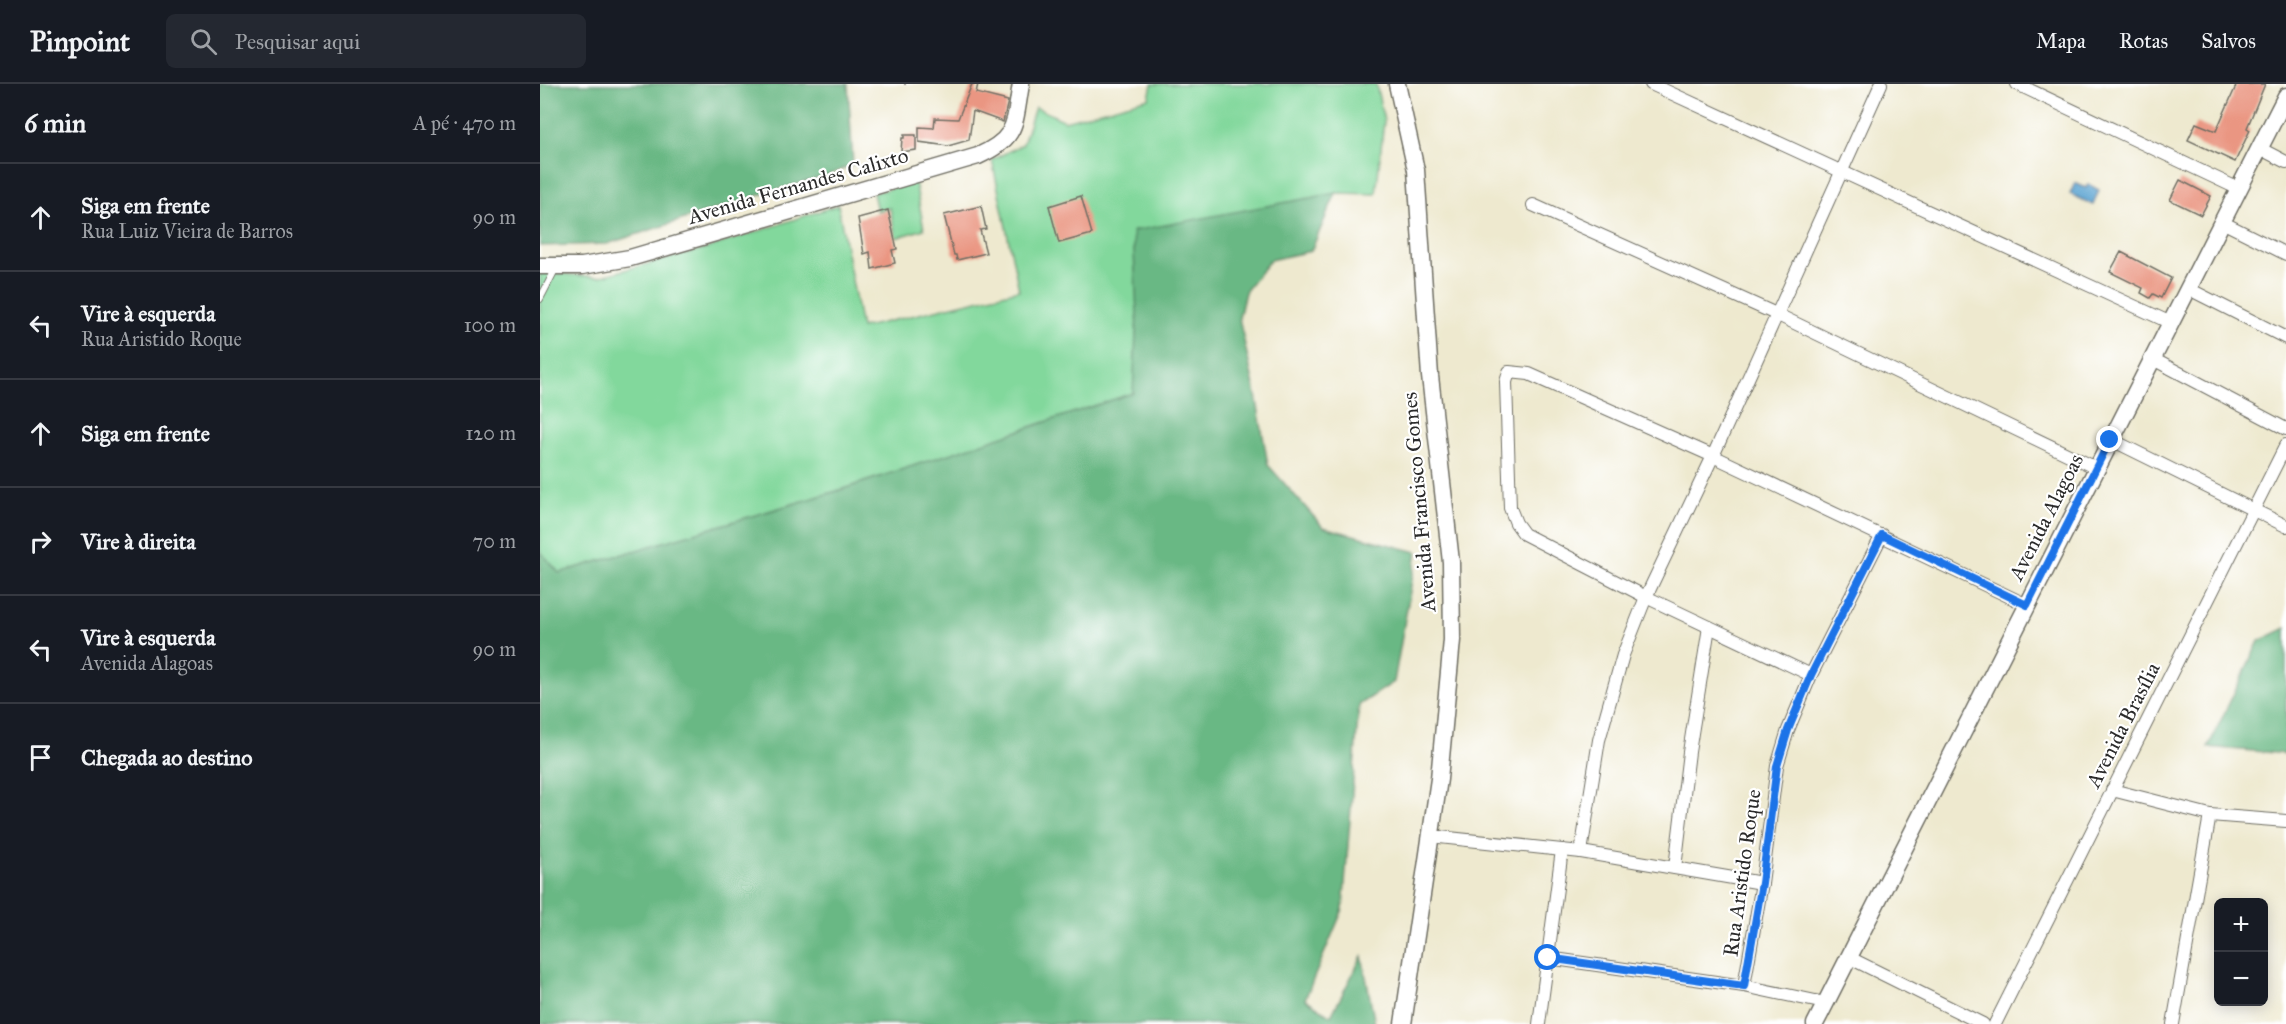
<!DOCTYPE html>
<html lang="pt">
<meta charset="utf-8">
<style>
body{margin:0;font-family:"IM FELL Great Primer",serif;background:#242831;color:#f1f3f6}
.controls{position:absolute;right:18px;bottom:18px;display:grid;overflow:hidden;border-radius:9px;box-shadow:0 3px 15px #0003}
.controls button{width:54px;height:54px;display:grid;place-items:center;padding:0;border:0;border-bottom:2px solid #363941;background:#171b24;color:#f1f3f6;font:30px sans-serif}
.stop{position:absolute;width:18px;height:18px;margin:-14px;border:4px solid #1a73e8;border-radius:50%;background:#fff}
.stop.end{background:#1a73e8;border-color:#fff;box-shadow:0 2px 6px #0008}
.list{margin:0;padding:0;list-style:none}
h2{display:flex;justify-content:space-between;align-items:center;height:78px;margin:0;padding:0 24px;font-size:26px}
h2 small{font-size:20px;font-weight:400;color:#9ea1a6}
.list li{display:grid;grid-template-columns:39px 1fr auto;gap:18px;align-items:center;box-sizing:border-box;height:108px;padding:0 24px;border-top:2px solid #363941}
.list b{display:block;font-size:22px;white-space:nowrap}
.list p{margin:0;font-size:20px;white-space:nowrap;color:#9ea1a6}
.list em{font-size:20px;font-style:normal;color:#9ea1a6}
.icon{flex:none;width:33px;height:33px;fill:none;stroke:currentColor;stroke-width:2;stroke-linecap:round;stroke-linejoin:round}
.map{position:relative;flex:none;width:1746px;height:940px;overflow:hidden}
header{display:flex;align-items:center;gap:36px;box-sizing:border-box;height:84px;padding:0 30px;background:#171b24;border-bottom:2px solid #363941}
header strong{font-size:28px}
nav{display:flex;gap:33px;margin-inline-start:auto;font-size:21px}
.search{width:420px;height:54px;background:#242831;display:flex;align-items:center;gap:15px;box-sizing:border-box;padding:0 21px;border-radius:9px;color:#9ea1a6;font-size:22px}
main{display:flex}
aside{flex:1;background:#171b24}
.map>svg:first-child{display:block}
.green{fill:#82d89c;stroke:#568264;stroke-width:1.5}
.forest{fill:#69b884;stroke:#4a7258;stroke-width:1.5}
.water{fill:#58a2d0;stroke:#42667e;stroke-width:1.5}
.building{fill:#ea9682}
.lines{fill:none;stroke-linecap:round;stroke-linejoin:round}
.lane-casing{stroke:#6f6e64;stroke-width:8}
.street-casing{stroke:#6f6e64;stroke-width:14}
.secondary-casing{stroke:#6f6e64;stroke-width:19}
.path{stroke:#6f6e64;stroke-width:2;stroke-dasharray:1.5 4.5;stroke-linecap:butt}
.lane{stroke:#fff;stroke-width:6}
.street{stroke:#fff;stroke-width:12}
.secondary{stroke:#fff;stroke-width:16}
.route{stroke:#1a73e8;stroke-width:8}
.labels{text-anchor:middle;stroke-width:4.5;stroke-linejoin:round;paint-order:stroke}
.street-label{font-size:21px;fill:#2b2b2b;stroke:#fff}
</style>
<header>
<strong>Pinpoint</strong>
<div class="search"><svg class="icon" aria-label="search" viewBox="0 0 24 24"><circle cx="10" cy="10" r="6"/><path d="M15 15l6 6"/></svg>Pesquisar aqui</div>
<nav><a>Mapa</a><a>Rotas</a><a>Salvos</a></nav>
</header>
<main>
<aside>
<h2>6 min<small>A pé · 470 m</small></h2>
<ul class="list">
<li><svg class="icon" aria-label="ahead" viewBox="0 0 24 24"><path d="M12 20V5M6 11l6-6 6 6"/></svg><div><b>Siga em frente</b><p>Rua Luiz Vieira de Barros</p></div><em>90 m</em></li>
<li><svg class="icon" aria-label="left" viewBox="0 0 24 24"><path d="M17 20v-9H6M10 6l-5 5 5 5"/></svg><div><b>Vire à esquerda</b><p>Rua Aristido Roque</p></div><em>100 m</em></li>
<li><svg class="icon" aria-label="ahead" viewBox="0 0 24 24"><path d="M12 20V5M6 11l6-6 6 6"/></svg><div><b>Siga em frente</b></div><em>120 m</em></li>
<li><svg class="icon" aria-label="right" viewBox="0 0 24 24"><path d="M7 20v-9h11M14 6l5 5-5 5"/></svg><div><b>Vire à direita</b></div><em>70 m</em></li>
<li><svg class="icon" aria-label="left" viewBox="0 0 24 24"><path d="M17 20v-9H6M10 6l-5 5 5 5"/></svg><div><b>Vire à esquerda</b><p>Avenida Alagoas</p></div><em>90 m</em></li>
<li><svg class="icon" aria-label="arrive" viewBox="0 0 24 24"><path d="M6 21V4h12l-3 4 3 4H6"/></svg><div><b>Chegada ao destino</b></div></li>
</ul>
</aside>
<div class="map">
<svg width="1746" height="940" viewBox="0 0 1746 940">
<rect width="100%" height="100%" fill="#fff"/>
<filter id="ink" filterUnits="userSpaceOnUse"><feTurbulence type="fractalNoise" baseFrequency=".0167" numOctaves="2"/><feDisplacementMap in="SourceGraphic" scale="12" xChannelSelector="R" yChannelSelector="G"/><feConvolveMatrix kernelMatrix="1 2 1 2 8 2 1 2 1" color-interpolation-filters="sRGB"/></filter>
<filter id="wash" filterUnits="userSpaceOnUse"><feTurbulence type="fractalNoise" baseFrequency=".008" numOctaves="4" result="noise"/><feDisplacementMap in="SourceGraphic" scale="24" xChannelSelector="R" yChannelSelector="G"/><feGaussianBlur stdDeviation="1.35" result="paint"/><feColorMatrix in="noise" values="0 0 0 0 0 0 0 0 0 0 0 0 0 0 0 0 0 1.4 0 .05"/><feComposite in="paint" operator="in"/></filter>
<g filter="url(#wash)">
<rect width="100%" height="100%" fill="#eee9cf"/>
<!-- green -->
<g class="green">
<path d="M612 0H836L844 37 836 110 796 109 597 230 594 309 297 407 19 489 0 467V188L58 193 164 165 298 121 321 244 479 206 452 76 483 60 495 23 525 37 609 14Z"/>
<path d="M375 98 384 145 356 154 350 124 337 127 333 109Z"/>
</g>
<!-- forest -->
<g class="forest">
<path d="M0 0H308L313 81 286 92 235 106 67 160 0 162Z"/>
<path d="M796 109 771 167 730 176 705 208 699 234 716 311 728 381 783 443 877 468 854 598 819 621 803 825 765 915 791 932 822 872 835 940H0V467L19 489 297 407 593 309 597 230 593 147Z"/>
<path d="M1746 544V670L1668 663 1719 557Z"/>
</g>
<!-- water -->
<path class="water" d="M1535 99 1546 104 1548 100 1559 106 1553 121 1530 110Z"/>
<g id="blocks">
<!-- building -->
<g class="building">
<path d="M432 0H438L436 9 468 17 463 38 433 27 429 56 408 62 379 58V43L394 44 395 34 418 35Z"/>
<path d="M1697 0H1725L1707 44 1710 46 1695 78 1648 56 1656 39 1676 47Z"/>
<path d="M364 51H376V66L361 68 362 54H364Z"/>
<path d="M1640 96 1671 112 1661 131 1630 116Z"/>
<path d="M541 112 552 150 519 159 509 122Z"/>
<path d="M441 122 446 145 440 146 446 169 417 176 416 171H414L404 131Z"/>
<path d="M348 126 357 165 352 166 355 179 332 185 330 168 324 170 318 134Z"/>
<path d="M1581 168 1631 194 1621 214 1613 210 1610 214 1601 209 1603 204 1570 188Z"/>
</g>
</g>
</g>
<g filter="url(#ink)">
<use href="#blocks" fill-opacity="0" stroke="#6f6e64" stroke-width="1.5"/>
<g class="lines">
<!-- lane casing -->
<g class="lane-casing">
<path id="lane" d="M0 215 16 184"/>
</g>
<!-- street casing -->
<g class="street-casing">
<g id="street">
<path d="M1111 0 1631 239"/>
<path d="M1477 0 1699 105"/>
<path d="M1719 64 1746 78"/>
<path d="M993 121 1236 230 1556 384"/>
<path d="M1682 138 1746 170"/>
<path d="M1649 205 1746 254"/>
<path d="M1611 274 1746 345"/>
<path d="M1570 355 1746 442"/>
<path d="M1271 591 1106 513 984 450 976 439 970 424 966 298 969 288 989 290 1173 372 1487 521"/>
<path d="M1572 706 1670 731 1746 737"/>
<path d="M890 752 1041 768 1222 799"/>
<path d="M1041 768 1059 656 1083 571 1106 513 1173 372 1341 0"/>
<path d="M1135 784 1149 668 1169 543"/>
<path d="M1008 874 1204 902 1285 919"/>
<path d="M1310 874 1443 940"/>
<path d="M1204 902 1222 799 1237 682 1248 646 1271 591 1342 451"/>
<path d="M999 940 1022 766"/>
<path d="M1455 940 1746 361"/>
<path d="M1633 940 1670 731"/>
</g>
</g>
<!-- secondary casing -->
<g class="secondary-casing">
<g id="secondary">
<path d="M857 0 876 86 890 292 911 478 912 556 899 695 863 940"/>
<path d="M0 182H42L90 174 438 72C478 54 474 40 481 0"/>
<path d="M1275 940 1746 12"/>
</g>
</g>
<!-- path -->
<path class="path" d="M365 1V0"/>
<!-- lane -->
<use href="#lane" class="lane"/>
<!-- street -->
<use href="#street" class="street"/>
<!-- secondary -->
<use href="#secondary" class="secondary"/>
</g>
</g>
<g class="lines" filter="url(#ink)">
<!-- route -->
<path class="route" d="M1008 874 1204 902 1222 799 1237 682 1248 646 1271 591 1342 451 1487 521 1570 356"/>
</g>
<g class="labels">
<!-- street labels -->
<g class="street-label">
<text transform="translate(258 102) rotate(-16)" y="7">Avenida Fernandes Calixto</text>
<text transform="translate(879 418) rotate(-95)" y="7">Avenida Francisco Gomes</text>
<text transform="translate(1506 433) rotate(-63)" y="7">Avenida Alagoas</text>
<text transform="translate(1583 641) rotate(-63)" y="7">Avenida Brasília</text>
<text transform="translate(1202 789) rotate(-82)" y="7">Rua Aristido Roque</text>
</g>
</g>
</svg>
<div class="controls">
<button>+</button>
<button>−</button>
</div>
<div class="stop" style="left:1008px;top:874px"></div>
<div class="stop end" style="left:1570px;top:356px"></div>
</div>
</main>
